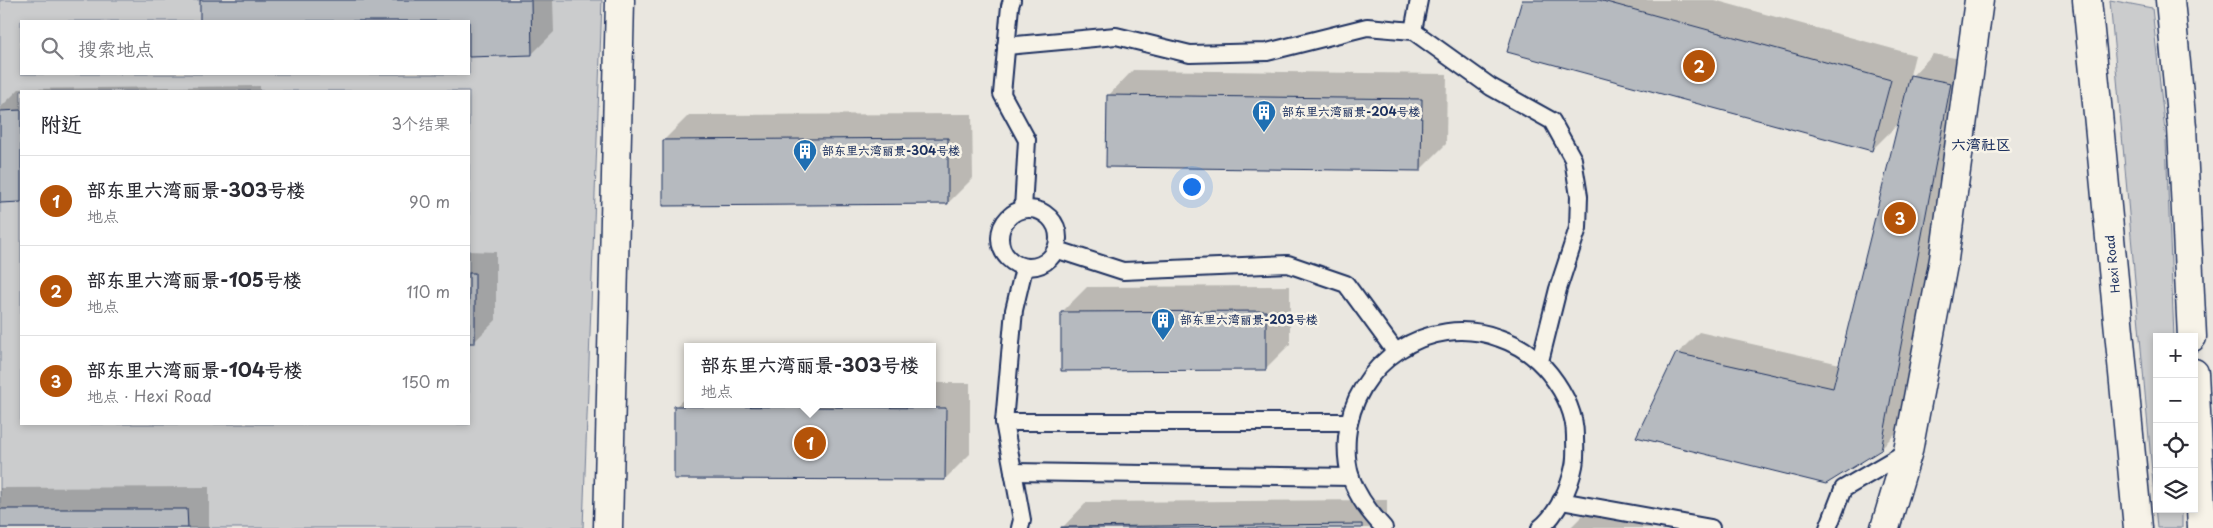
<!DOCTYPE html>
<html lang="zh">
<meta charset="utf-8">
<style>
body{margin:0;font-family:"Playpen Sans","LXGW WenKai TC",sans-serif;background:#f2f2f3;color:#2b2b33}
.controls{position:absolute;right:15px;bottom:15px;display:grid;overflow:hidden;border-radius:0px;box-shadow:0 2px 8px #0003}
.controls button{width:45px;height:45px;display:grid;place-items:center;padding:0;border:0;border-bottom:1px solid #e1e1e2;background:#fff;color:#2b2b33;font:25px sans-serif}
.you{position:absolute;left:1191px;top:186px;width:18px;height:18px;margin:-12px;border:4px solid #fff;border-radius:50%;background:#1a73e8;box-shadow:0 0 0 8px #1a73e833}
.badge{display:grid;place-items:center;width:32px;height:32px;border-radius:50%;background:#b45309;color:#fff;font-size:16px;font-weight:700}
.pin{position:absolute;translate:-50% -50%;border:2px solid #fff;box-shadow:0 1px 5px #0006}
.popup{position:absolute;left:684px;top:343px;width:252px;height:65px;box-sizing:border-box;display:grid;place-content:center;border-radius:0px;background:#fff;filter:drop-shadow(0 1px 4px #0005);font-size:16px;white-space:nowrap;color:#7c7c81}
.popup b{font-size:19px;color:#2b2b33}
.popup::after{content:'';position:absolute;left:50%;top:100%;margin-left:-10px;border:10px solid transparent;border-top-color:#fff}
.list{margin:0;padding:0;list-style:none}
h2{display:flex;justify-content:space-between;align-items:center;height:65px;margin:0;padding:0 20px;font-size:21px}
h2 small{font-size:16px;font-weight:400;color:#7c7c81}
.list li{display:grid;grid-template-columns:32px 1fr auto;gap:15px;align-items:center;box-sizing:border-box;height:90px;padding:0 20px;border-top:1px solid #e1e1e2}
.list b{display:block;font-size:19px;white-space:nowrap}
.list p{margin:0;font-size:16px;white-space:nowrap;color:#7c7c81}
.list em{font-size:16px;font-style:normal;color:#7c7c81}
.icon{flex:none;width:28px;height:28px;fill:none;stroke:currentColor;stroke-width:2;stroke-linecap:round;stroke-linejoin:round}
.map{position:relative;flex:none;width:2213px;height:528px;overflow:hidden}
.search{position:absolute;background:#fff;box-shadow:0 2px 8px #0003;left:20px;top:20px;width:450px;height:55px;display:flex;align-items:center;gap:12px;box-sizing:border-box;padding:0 18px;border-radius:0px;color:#7c7c81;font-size:19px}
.panel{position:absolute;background:#fff;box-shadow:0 2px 8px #0003;left:20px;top:90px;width:450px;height:335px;border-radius:0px}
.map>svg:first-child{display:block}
.green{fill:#cbcccd;stroke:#737e96;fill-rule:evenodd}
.shadow{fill:#0003}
.building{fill:#b6babf;stroke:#1b2f5e}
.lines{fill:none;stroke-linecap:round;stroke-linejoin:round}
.service-casing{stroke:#1b2f5e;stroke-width:20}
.minor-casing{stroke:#1b2f5e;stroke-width:31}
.secondary-casing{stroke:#1b2f5e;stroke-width:31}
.service{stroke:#f7f3e8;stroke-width:16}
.minor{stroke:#f7f3e8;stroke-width:28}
.secondary{stroke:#f7f3e8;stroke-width:28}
.labels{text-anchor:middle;stroke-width:5;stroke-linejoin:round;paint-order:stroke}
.poi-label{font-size:12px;font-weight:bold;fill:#1b2f5e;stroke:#f7f3e8;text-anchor:start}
.street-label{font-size:12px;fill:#1b2f5e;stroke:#f7f3e8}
.quarter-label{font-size:15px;font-weight:bold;fill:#1b2f5e;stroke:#f7f3e8}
</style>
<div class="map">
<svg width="2213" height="528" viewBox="0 0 2213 528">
<rect width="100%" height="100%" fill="#eae7e0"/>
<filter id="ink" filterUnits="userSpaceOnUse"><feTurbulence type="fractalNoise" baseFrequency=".02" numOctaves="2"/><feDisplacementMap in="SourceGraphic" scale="10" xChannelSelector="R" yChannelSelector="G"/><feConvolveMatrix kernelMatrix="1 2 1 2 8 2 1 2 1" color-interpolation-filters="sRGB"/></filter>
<g filter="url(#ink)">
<!-- green -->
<g class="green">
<path d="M0 0H602L583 528H0ZM21 21H469V74H21ZM21 91H469V424H21Z"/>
<path d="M2110 0 2152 8 2166 141 2174 337H2157V509H2182V528H2157Z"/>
</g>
<!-- shadow -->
<g class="shadow">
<path d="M201 0H553L554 32 532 54 469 56V21H201Z"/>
<path d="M1523 0H1714L1915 55 1909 79 1933 54 1972 61 1902 427 1880 449 1677 354 1699 332 1840 364 1905 104 1902 103 1897 125 1872 150Z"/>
<path d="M1133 70 1447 74 1446 144 1421 169 1109 95Z"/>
<path d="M260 86V91H21V201H0V108L19 89Z"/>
<path d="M972 114 973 178 948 203 664 140 689 115Z"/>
<path d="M469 251 496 252V320L474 342H469Z"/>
<path d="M1290 286V344L1265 369 1062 312 1087 287Z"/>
<path d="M932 383H970V454L945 479 675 407 688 395V404H932Z"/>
<path d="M209 487V528H0V488Z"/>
<path d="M1387 500V528H1062L1087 502Z"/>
<path d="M1592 506 1667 528H1570Z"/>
</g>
<!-- building -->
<g class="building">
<path d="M200 0H531L532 55 469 57V21H200Z"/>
<path d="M1522 0H1599L1891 80 1872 151 1507 52Z"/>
<path d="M1910 75 1951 83 1881 450 1826 484 1636 437 1676 353 1833 388Z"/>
<path d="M1107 95 1422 99 1421 171 1106 167Z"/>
<path d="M21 110V202L0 203V111Z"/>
<path d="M948 138V204L663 206V140Z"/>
<rect x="469" y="273" width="6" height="70"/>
<path d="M1266 311V370L1061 371V312Z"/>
<path d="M674 406 946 408 945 480 674 479Z"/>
<path d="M0 509H187L188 528H0Z"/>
<path d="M1362 524V528H1061V527Z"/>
</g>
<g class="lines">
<!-- service casing -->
<g class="service-casing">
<g id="service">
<path d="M1012 0 1010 6 1002 94 1027 140 1023 209"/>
<path d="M1413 31 1419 0"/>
<path d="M1006 46 1116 36 1190 54 1267 52 1367 27 1413 31 1491 87 1552 121 1573 159 1579 196 1578 228 1558 289 1540 361"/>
<circle cx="1029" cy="238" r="29"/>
<path d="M1058 250 1123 271 1288 264 1346 284 1395 351"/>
<path d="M1004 422H1349"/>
<path d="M1013 472 1351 477"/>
<path d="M1561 501 1711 528"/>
<path d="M1020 528 1022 520 1004 422 1014 310 1024 268"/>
<path d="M1384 528C1370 513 1358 498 1351 478 1347 465 1346 450 1347 437 1353 363 1429 312 1499 338 1520 345 1537 357 1550 374 1564 392 1575 414 1575 436 1575 446 1576 457 1574 466 1570 487 1557 515 1540 528"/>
<path d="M1828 528 1843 489 1908 451"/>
</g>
</g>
<!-- minor casing -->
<g class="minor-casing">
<g id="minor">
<path d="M608 528 620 0"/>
<path d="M1885 528 1908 451 1944 259 1979 0"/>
</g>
</g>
<!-- secondary casing -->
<g class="secondary-casing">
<g id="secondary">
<path d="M2087 0 2138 528"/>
<path d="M2170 0 2182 127 2192 337"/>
<path d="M2194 373 2202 528"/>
</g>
</g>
<!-- service -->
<use href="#service" class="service"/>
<!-- minor -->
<use href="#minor" class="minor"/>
<!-- secondary -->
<use href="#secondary" class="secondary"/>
</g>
</g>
<!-- icons -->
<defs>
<g id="building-pin" transform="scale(1.25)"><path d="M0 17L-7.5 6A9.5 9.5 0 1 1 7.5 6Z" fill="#1f6fb2" stroke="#f7f3e8"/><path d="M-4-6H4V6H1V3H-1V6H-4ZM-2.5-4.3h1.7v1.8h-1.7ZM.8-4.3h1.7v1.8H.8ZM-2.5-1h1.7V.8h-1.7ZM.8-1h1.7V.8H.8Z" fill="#fff"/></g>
</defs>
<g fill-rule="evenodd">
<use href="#building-pin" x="1264" y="112"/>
<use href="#building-pin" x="805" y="151"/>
<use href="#building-pin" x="1163" y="320"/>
</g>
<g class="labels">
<!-- poi labels -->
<g class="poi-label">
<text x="1282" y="116">部东里六湾丽景-204号楼</text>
<text x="822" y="155">部东里六湾丽景-304号楼</text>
<text x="1180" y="324">部东里六湾丽景-203号楼</text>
</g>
<!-- street labels -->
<g class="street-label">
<text transform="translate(2113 264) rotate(-96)" y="4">Hexi Road</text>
</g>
<!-- quarter labels -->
<g class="quarter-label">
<text x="1981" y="150">六湾社区</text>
</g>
</g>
</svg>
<div class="controls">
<button>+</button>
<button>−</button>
<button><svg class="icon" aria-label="locate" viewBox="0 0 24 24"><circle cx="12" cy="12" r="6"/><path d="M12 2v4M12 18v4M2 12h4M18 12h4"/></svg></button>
<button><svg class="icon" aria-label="layers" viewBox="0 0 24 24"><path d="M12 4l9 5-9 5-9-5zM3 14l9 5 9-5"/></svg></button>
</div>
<div class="you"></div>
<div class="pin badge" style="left:810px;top:443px">1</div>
<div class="popup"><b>部东里六湾丽景-303号楼</b>地点</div>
<div class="pin badge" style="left:1699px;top:66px">2</div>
<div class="pin badge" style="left:1900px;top:218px">3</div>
<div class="search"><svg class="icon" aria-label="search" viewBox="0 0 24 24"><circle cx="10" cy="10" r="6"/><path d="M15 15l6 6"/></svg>搜索地点</div>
<section class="panel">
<h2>附近<small>3个结果</small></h2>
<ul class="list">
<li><span class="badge">1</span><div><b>部东里六湾丽景-303号楼</b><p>地点</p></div><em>90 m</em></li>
<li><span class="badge">2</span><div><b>部东里六湾丽景-105号楼</b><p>地点</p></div><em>110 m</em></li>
<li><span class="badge">3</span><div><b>部东里六湾丽景-104号楼</b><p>地点 · Hexi Road</p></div><em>150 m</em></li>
</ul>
</section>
</div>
